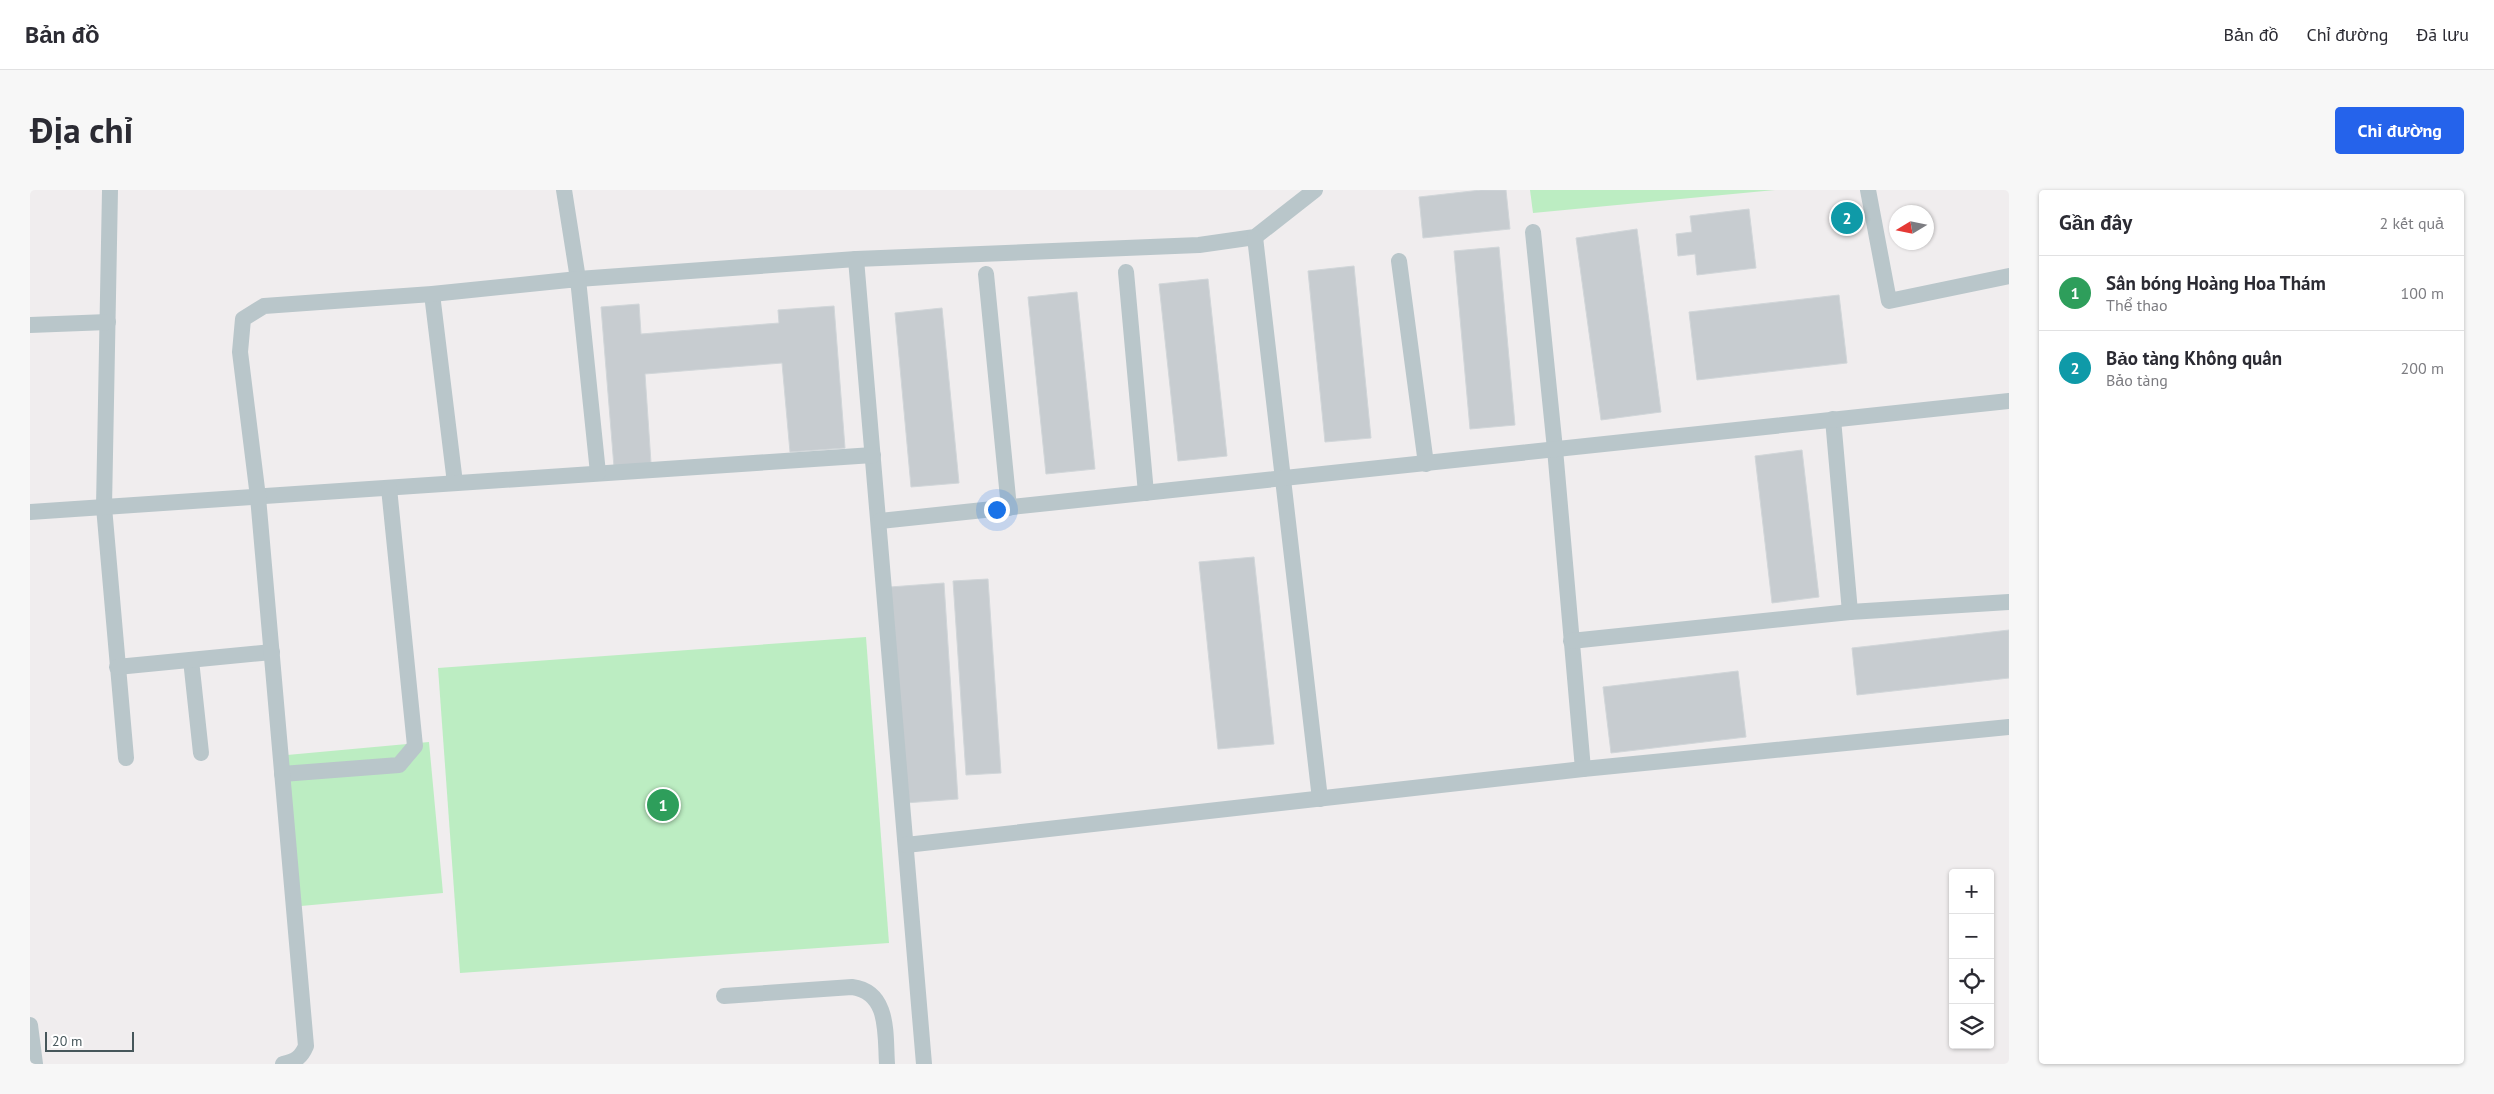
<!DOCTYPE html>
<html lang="vi">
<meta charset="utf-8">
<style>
body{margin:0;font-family:"PT Sans",sans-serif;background:#f7f7f7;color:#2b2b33}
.controls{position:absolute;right:15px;bottom:15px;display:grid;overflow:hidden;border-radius:5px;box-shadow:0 1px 4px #0004}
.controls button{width:45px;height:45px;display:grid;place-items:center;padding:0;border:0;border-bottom:1px solid #e1e1e2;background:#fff;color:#2b2b33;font:25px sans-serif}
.compass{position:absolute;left:1859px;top:15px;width:45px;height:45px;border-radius:50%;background:#fff;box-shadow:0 1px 4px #0004;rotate:260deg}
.scale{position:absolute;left:15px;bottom:12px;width:89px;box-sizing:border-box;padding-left:5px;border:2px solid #46565a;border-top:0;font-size:14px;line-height:18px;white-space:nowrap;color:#46565a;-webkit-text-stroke:4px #fff;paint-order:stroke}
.you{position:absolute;left:966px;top:319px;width:18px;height:18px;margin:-12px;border:4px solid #fff;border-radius:50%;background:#1a73e8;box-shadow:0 0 0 8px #1a73e833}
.badge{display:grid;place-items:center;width:32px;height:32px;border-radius:50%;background:#2563eb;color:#fff;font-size:16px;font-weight:700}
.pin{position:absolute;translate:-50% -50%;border:2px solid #fff;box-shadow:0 1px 5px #0006}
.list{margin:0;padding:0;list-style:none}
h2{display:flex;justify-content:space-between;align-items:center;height:65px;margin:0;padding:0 20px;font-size:21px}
h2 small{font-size:16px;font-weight:400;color:#7c7c81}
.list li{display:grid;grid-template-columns:32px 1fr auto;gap:15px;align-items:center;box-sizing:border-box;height:75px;padding:0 20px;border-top:1px solid #e1e1e2}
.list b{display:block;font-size:19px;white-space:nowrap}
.list p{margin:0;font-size:16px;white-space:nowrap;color:#7c7c81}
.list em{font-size:16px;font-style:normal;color:#7c7c81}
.icon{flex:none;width:28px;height:28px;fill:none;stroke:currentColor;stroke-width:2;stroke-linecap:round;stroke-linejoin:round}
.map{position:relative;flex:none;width:1979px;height:874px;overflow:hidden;border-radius:5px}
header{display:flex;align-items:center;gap:30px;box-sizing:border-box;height:70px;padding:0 25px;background:#fff;border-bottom:1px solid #e1e1e2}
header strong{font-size:24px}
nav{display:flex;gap:28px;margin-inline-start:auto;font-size:18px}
.intro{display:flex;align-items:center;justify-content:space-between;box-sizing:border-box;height:120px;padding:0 30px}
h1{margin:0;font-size:35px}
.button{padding:12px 22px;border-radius:5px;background:#2563eb;color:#fff;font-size:18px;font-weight:700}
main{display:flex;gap:30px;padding:0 30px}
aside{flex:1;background:#fff;border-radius:5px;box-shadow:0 1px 4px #0004}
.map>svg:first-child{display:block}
.green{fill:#bcedc2}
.building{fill:#c7ccd0;stroke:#d1d6d9}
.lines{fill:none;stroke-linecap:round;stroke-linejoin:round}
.lane{stroke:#b9c6ca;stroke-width:16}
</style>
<header>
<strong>Bản đồ</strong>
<nav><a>Bản đồ</a><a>Chỉ đường</a><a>Đã lưu</a></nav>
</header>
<div class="intro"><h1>Địa chỉ</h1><a class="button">Chỉ đường</a></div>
<main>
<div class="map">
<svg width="1979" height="874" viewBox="0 0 1979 874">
<rect width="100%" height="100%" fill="#f0edee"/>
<!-- green -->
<g class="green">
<path d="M1500 0H1745L1503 23Z"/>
<path d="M836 447 859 753 430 783 408 478Z"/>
<path d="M399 552 413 703 271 716 257 565Z"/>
</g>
<!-- building -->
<g class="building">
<path d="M1451 0H1476L1480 39 1393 48 1389 7Z"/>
<path d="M1719 19 1726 78 1667 85 1665 64 1648 66 1646 44 1662 42 1660 26Z"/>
<path d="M1607 39 1631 222 1571 230 1546 48Z"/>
<path d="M1469 57 1485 235 1440 239 1424 61Z"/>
<path d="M1324 76 1341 248 1295 252 1278 81Z"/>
<path d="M1178 89 1197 266 1148 271 1129 94Z"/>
<path d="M1047 102 1065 279 1016 284 998 107Z"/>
<path d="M1809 105 1817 173 1667 190 1659 122Z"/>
<path d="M609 114 611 144 749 133 748 120 804 116 815 258 760 262 752 173 615 184 621 273 584 277 571 117Z"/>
<path d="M912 118 929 293 881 297 865 123Z"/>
<path d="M1772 260 1789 407 1742 413 1725 266Z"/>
<path d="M1224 367 1244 554 1188 559 1169 372Z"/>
<path d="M958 389 971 583 936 585 923 391Z"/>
<path d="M914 393 928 609 875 613 860 397Z"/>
<path d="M1979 440V488L1827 505 1822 458Z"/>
<path d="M1708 481 1716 547 1581 563 1573 497Z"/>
</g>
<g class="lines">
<!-- lane -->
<g class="lane">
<path d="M80 0 74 317 96 568"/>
<path d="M534 0 548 89 826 69 1169 55 1225 47 1285 0"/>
<path d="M1838 0 1859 111 1979 86"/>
<path d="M1503 42 1525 259 1553 579"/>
<path d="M1225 47 1290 609"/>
<path d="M826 69 894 874"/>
<path d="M1369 71 1396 274"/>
<path d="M1096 82 1116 303"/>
<path d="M956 84 979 318"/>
<path d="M402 104 425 293"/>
<path d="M0 135 78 132"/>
<path d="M1803 229 1820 422"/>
<path d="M0 322 843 265"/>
<path d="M850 331 1979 211"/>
<path d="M1541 451 1820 422 1979 412"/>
<path d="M161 470 171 563"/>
<path d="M87 477 242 462"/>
<path d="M252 584 369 575 385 556 359 298"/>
<path d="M876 655 1553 579 1979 537"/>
<path d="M694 806 822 797C860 802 855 845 857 874"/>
<path d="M0 835 5 874"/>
<path d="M253 874C265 871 271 868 276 856L228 307 210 162 213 129 234 116 402 104 548 89 568 283"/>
</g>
</g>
</svg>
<div class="controls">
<button>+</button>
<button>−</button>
<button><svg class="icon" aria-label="locate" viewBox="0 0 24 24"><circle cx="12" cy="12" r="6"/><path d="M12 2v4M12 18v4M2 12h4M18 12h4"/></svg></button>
<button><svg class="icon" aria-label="layers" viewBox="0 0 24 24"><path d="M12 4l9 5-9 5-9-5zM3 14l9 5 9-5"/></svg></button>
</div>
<svg class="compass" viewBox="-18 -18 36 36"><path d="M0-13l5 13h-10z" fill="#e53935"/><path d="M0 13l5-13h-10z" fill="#7c7c81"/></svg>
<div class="scale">20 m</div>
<div class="you"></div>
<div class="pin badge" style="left:633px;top:615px;background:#2e9e5b">1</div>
<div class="pin badge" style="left:1817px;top:28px;background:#0f9aa8">2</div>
</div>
<aside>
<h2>Gần đây<small>2 kết quả</small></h2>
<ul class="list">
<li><span class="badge" style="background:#2e9e5b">1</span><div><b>Sân bóng Hoàng Hoa Thám</b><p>Thể thao</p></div><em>100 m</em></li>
<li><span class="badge" style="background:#0f9aa8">2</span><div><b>Bảo tàng Không quân</b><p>Bảo tàng</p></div><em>200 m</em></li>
</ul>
</aside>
</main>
